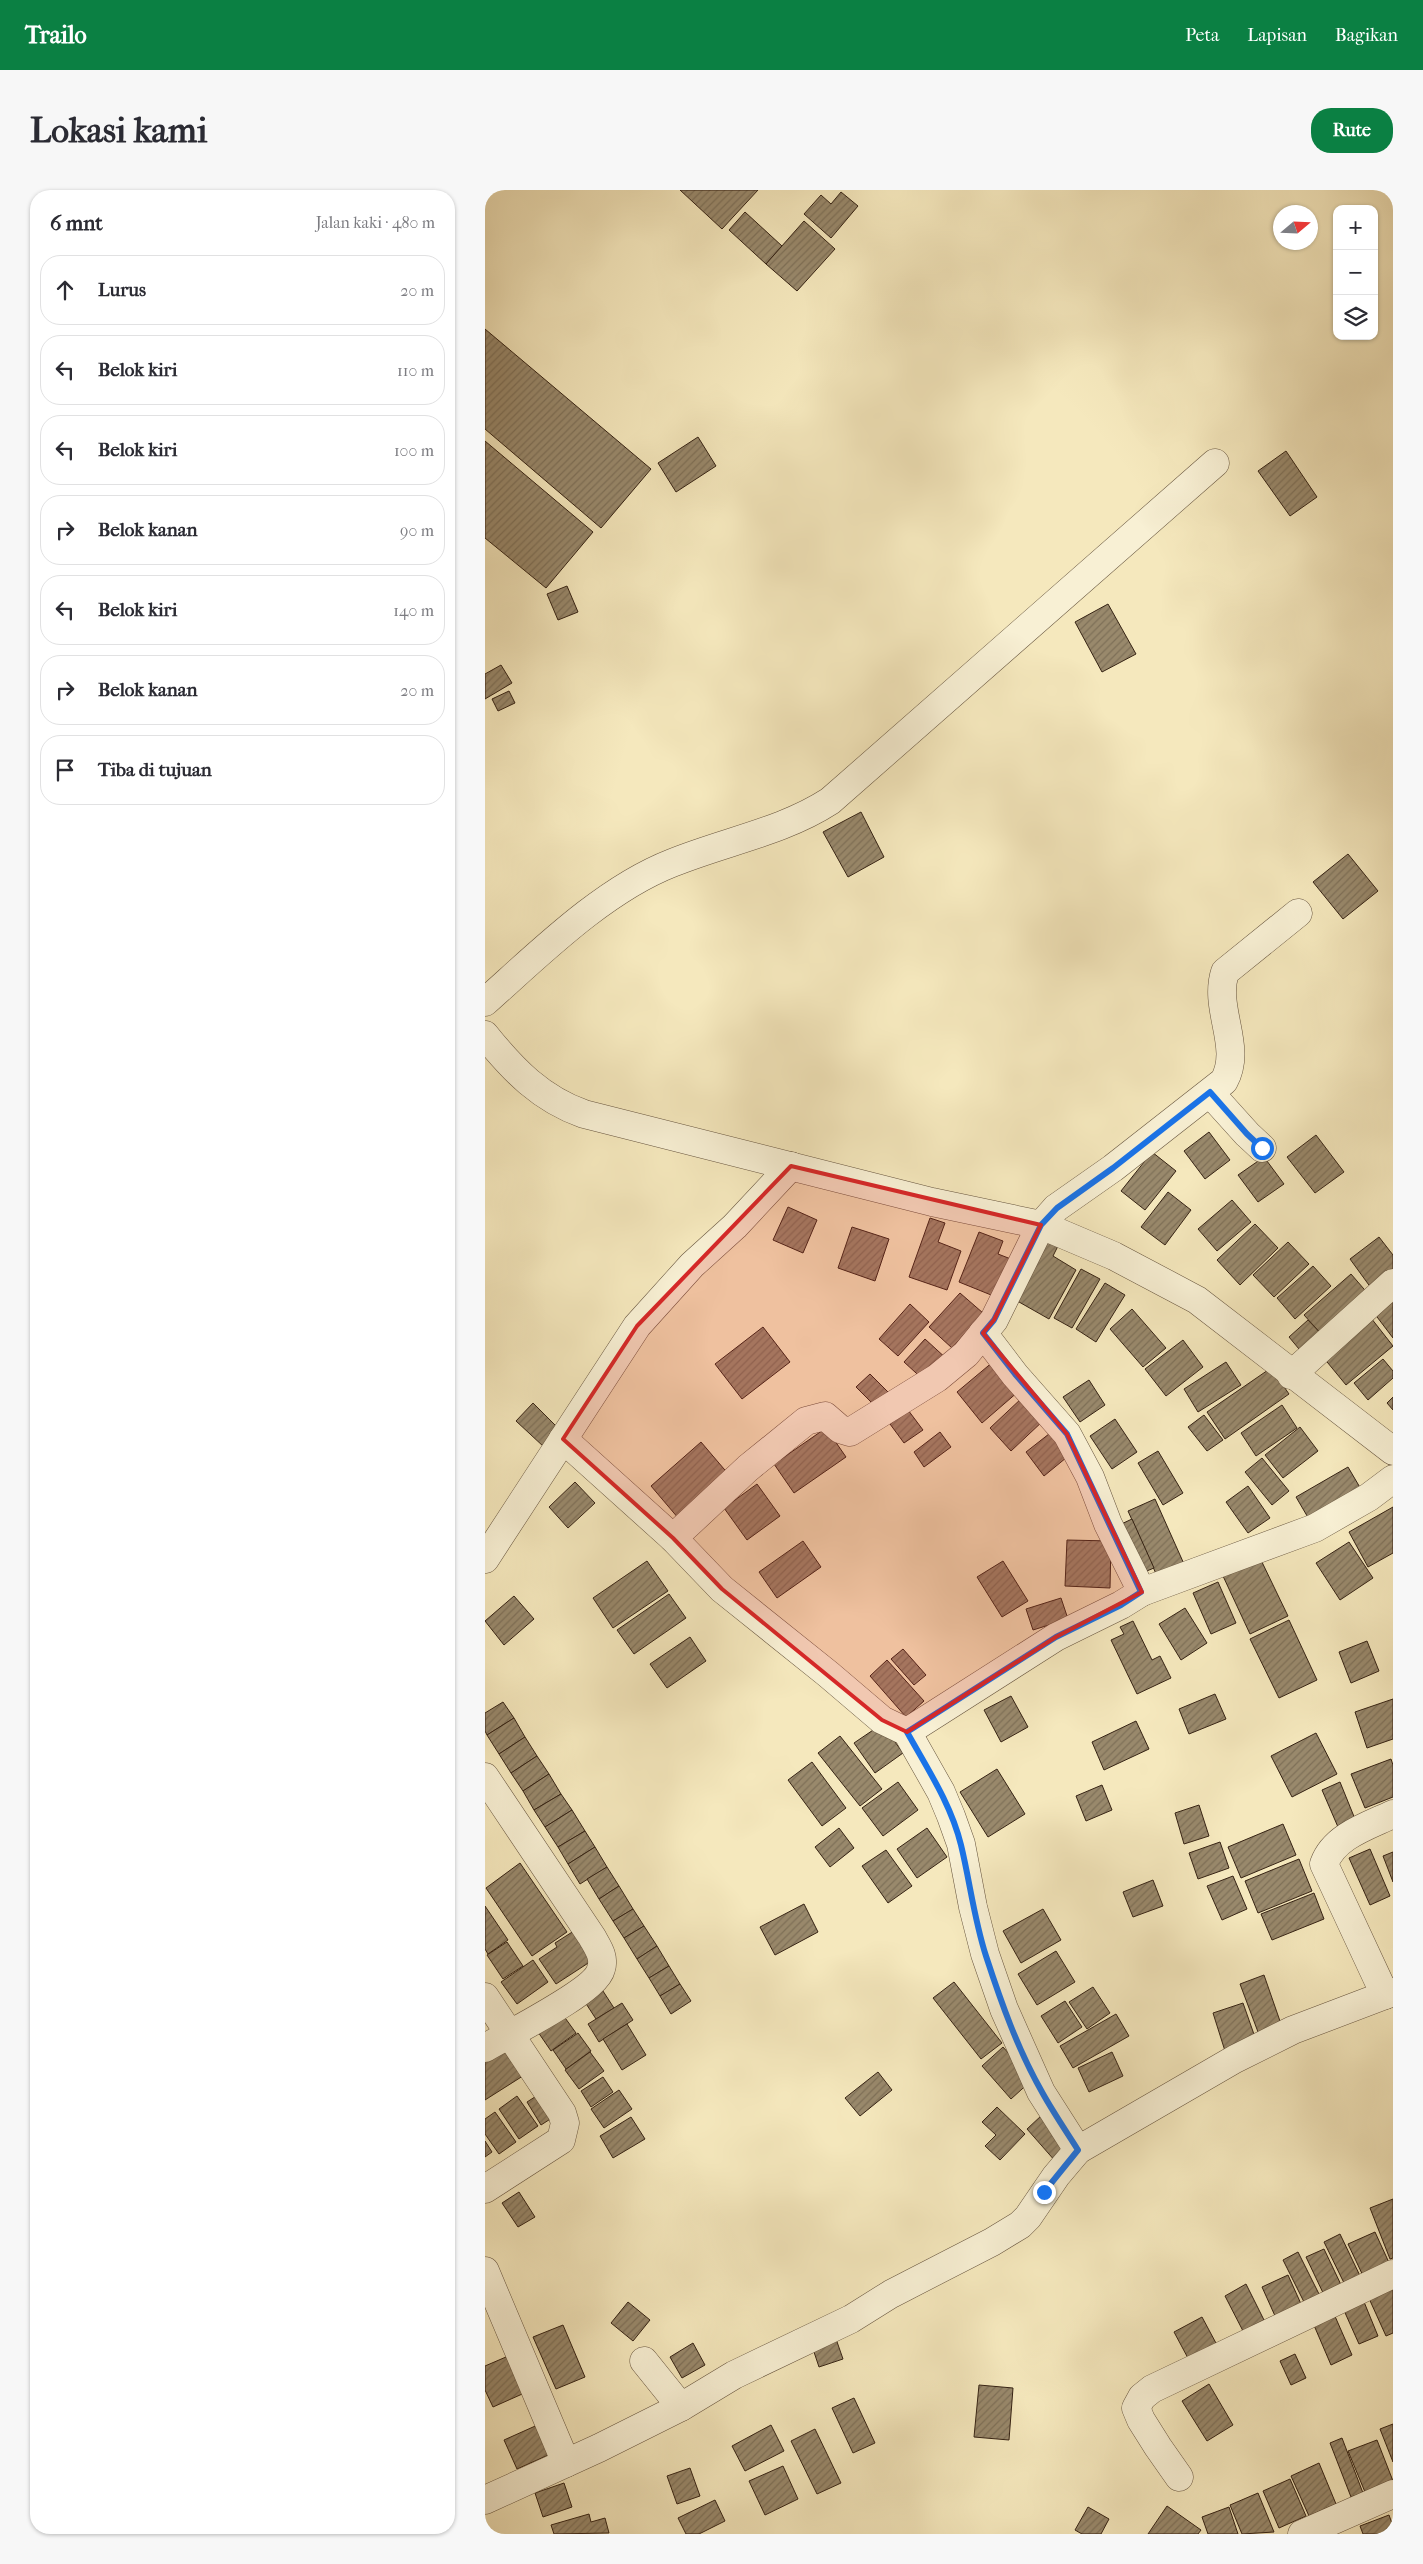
<!DOCTYPE html>
<html lang="id">
<meta charset="utf-8">
<style>
body{margin:0;font-family:"IM FELL French Canon",serif;background:#f7f7f7;color:#2b2b33}
.controls{position:absolute;right:15px;top:15px;display:grid;overflow:hidden;border-radius:10px;box-shadow:0 1px 4px #0004}
.controls button{width:45px;height:45px;display:grid;place-items:center;padding:0;border:0;border-bottom:1px solid #e1e1e2;background:#fff;color:#2b2b33;font:25px sans-serif}
.compass{position:absolute;left:788px;top:15px;width:45px;height:45px;border-radius:50%;background:#fff;box-shadow:0 1px 4px #0004;rotate:71deg}
.stop{position:absolute;width:15px;height:15px;margin:-11px;border:4px solid #1a73e8;border-radius:50%;background:#fff}
.stop.end{background:#1a73e8;border-color:#fff;box-shadow:0 1px 5px #0008}
.list{margin:0;padding:0;list-style:none}
h2{display:flex;justify-content:space-between;align-items:center;height:65px;margin:0;padding:0 20px;font-size:21px}
h2 small{font-size:16px;font-weight:400;color:#7c7c81}
.list li{display:grid;grid-template-columns:32px 1fr auto;gap:15px;align-items:center;box-sizing:border-box;height:70px;margin:0 10px 10px;padding:0 10px;border:1px solid #e1e1e2;border-radius:20px}
.list b{display:block;font-size:19px;white-space:nowrap}
.list em{font-size:16px;font-style:normal;color:#7c7c81}
.icon{flex:none;width:28px;height:28px;fill:none;stroke:currentColor;stroke-width:2;stroke-linecap:round;stroke-linejoin:round}
.map{position:relative;flex:none;width:908px;height:2344px;overflow:hidden;border-radius:20px}
header{display:flex;align-items:center;gap:30px;box-sizing:border-box;height:70px;padding:0 25px;background:#0b8043;color:#fff}
header strong{font-size:24px}
nav{display:flex;gap:28px;margin-inline-start:auto;font-size:18px}
.intro{display:flex;align-items:center;justify-content:space-between;box-sizing:border-box;height:120px;padding:0 30px}
h1{margin:0;font-size:35px}
.button{padding:12px 22px;border-radius:20px;background:#0b8043;color:#fff;font-size:18px;font-weight:700}
main{display:flex;gap:30px;padding:0 30px}
aside{flex:1;background:#fff;border-radius:20px;box-shadow:0 1px 4px #0004}
.map>svg:first-child{display:block}
.building{fill:url(#building-hatch);stroke:#362314}
.lines{fill:none;stroke-linecap:round;stroke-linejoin:round}
.minor-casing{stroke:#66543e;stroke-width:29}
.minor{stroke:#f8f0d4;stroke-width:28}
.route{stroke:#1a73e8;stroke-width:6}
.marked{fill:#d62828;fill-opacity:0.2;stroke:#d62828;stroke-width:4;stroke-linejoin:round}
</style>
<header>
<strong>Trailo</strong>
<nav><a>Peta</a><a>Lapisan</a><a>Bagikan</a></nav>
</header>
<div class="intro"><h1>Lokasi kami</h1><a class="button">Rute</a></div>
<main>
<aside>
<h2>6 mnt<small>Jalan kaki · 480 m</small></h2>
<ul class="list">
<li><svg class="icon" aria-label="ahead" viewBox="0 0 24 24"><path d="M12 20V5M6 11l6-6 6 6"/></svg><div><b>Lurus</b></div><em>20 m</em></li>
<li><svg class="icon" aria-label="left" viewBox="0 0 24 24"><path d="M17 20v-9H6M10 6l-5 5 5 5"/></svg><div><b>Belok kiri</b></div><em>110 m</em></li>
<li><svg class="icon" aria-label="left" viewBox="0 0 24 24"><path d="M17 20v-9H6M10 6l-5 5 5 5"/></svg><div><b>Belok kiri</b></div><em>100 m</em></li>
<li><svg class="icon" aria-label="right" viewBox="0 0 24 24"><path d="M7 20v-9h11M14 6l5 5-5 5"/></svg><div><b>Belok kanan</b></div><em>90 m</em></li>
<li><svg class="icon" aria-label="left" viewBox="0 0 24 24"><path d="M17 20v-9H6M10 6l-5 5 5 5"/></svg><div><b>Belok kiri</b></div><em>140 m</em></li>
<li><svg class="icon" aria-label="right" viewBox="0 0 24 24"><path d="M7 20v-9h11M14 6l5 5-5 5"/></svg><div><b>Belok kanan</b></div><em>20 m</em></li>
<li><svg class="icon" aria-label="arrive" viewBox="0 0 24 24"><path d="M6 21V4h12l-3 4 3 4H6"/></svg><div><b>Tiba di tujuan</b></div></li>
</ul>
</aside>
<div class="map">
<svg width="908" height="2344" viewBox="0 0 908 2344">
<defs>
<pattern id="building-hatch" width="6" height="6" patternUnits="userSpaceOnUse" patternTransform="scale(1.25)"><rect width="6" height="6" fill="#99896c"/><path d="M-1 1l2-2M0 6l6-6M5 7l2-2" fill="none" stroke="#7e7058"/></pattern>
</defs>
<rect width="100%" height="100%" fill="#f5e8bd"/>
<filter id="stains"><feTurbulence type="fractalNoise" baseFrequency=".004" numOctaves="4"/><feColorMatrix values="0 0 0 0 .2 0 0 0 0 .09 0 0 0 0 .02 0 0 0 .5 -.17"/></filter>
<radialGradient id="worn" r=".72"><stop offset=".6" stop-color="#630" stop-opacity="0"/><stop offset="1" stop-color="#630" stop-opacity=".3"/></radialGradient>
<!-- building -->
<g class="building">
<path d="M195 0H273L237 39Z"/>
<path d="M356 2 373 16 346 48 319 24 336 5 346 14Z"/>
<path d="M260 22 297 56 281 74 244 40Z"/>
<path d="M319 31 350 59 312 101 281 74Z"/>
<path d="M0 139 166 279 116 338 0 239Z"/>
<path d="M213 247 231 276 191 302 173 273Z"/>
<path d="M0 251 108 342 61 398 0 348Z"/>
<path d="M801 261 832 307 805 326 773 281Z"/>
<path d="M82 396 93 422 73 430 62 404Z"/>
<path d="M623 414 651 464 617 482 590 432Z"/>
<path d="M16 475 27 493 0 509V484Z"/>
<path d="M24 501 30 513 13 521 7 509Z"/>
<path d="M376 622 399 667 363 687 338 642Z"/>
<path d="M863 664 893 701 858 729 828 692Z"/>
<path d="M724 942 745 970 720 989 699 961Z"/>
<path d="M831 945 859 982 830 1003 802 967Z"/>
<path d="M667 962 691 981 660 1020 636 1001Z"/>
<path d="M779 967 799 994 773 1012 753 985Z"/>
<path d="M683 1002 706 1020 680 1055 656 1037Z"/>
<path d="M747 1010 766 1032 732 1061 713 1039Z"/>
<path d="M303 1017 332 1030 318 1063 288 1050Z"/>
<path d="M445 1028 460 1033 453 1052 476 1061 462 1100 424 1087Z"/>
<path d="M770 1034 793 1058 755 1095 732 1070Z"/>
<path d="M367 1037 404 1049 390 1091 353 1078Z"/>
<path d="M494 1042 518 1051 513 1064 531 1071 516 1109 474 1092Z"/>
<path d="M562 1047 574 1054 568 1066 591 1080 564 1129 527 1108Z"/>
<path d="M894 1047 908 1065V1089L889 1102 865 1069Z"/>
<path d="M803 1052 824 1074 789 1107 768 1085Z"/>
<path d="M828 1076 846 1096 810 1129 792 1108Z"/>
<path d="M596 1079 615 1089 587 1138 569 1128Z"/>
<path d="M866 1084 885 1106 839 1147 819 1125Z"/>
<path d="M620 1093 640 1105 611 1152 591 1139Z"/>
<path d="M908 1102V1148L886 1119Z"/>
<path d="M475 1103 498 1123 467 1158 444 1137Z"/>
<path d="M425 1114 444 1132 413 1166 394 1149Z"/>
<path d="M647 1119 681 1158 658 1177 625 1139Z"/>
<path d="M886 1128 908 1156 861 1195 838 1167Z"/>
<path d="M823 1130 839 1147 819 1165 804 1147Z"/>
<path d="M278 1137 305 1172 257 1209 230 1174Z"/>
<path d="M440 1149 463 1170 442 1193 419 1172Z"/>
<path d="M698 1150 718 1177 681 1206 660 1179Z"/>
<path d="M898 1169 908 1181V1188L883 1210 869 1193Z"/>
<path d="M509 1171 534 1201 497 1233 472 1202Z"/>
<path d="M741 1172 756 1195 713 1222 699 1199Z"/>
<path d="M786 1178 804 1204 740 1249 722 1222Z"/>
<path d="M385 1184 404 1203 390 1216 371 1197Z"/>
<path d="M604 1190 620 1215 595 1232 578 1207Z"/>
<path d="M538 1207 559 1230 526 1261 505 1238Z"/>
<path d="M908 1207V1220L902 1213Z"/>
<path d="M48 1213 75 1240 59 1257 31 1231Z"/>
<path d="M797 1215 812 1238 771 1266 756 1243Z"/>
<path d="M423 1220 438 1240 419 1253 405 1234Z"/>
<path d="M719 1225 738 1250 722 1261 703 1237Z"/>
<path d="M630 1229 652 1262 627 1279 605 1246Z"/>
<path d="M815 1237 833 1261 798 1288 780 1265Z"/>
<path d="M341 1238 361 1267 309 1303 289 1274Z"/>
<path d="M569 1240 587 1263 559 1286 541 1262Z"/>
<path d="M455 1242 466 1257 439 1277 429 1262Z"/>
<path d="M216 1252 245 1286 194 1329 166 1296Z"/>
<path d="M673 1261 698 1303 678 1315 653 1273Z"/>
<path d="M777 1268 804 1301 787 1315 760 1282Z"/>
<path d="M863 1277 880 1306 828 1336 811 1307Z"/>
<path d="M90 1292 110 1313 83 1338 64 1317Z"/>
<path d="M272 1294 295 1326 262 1350 239 1318Z"/>
<path d="M763 1296 785 1328 763 1343 741 1312Z"/>
<path d="M670 1309 699 1374 672 1386 643 1321Z"/>
<path d="M908 1317V1363L883 1377 864 1342Z"/>
<path d="M647 1329 669 1378 652 1385 630 1337Z"/>
<path d="M582 1350 626 1351 625 1398 580 1396Z"/>
<path d="M318 1351 336 1377 292 1408 274 1382Z"/>
<path d="M864 1352 888 1388 855 1410 831 1373Z"/>
<path d="M775 1368 803 1426 765 1444 738 1386Z"/>
<path d="M162 1371 183 1401 128 1438 108 1408Z"/>
<path d="M518 1371 543 1411 517 1427 492 1387Z"/>
<path d="M733 1392 751 1433 726 1444 708 1403Z"/>
<path d="M184 1404 201 1428 149 1464 132 1440Z"/>
<path d="M29 1406 49 1429 19 1455 0 1431Z"/>
<path d="M576 1408 583 1429 548 1440 541 1419Z"/>
<path d="M700 1418 722 1453 696 1470 674 1434Z"/>
<path d="M804 1430 832 1490 794 1508 765 1449Z"/>
<path d="M648 1431 667 1470 675 1466 686 1488 652 1504 626 1450 639 1444 635 1437Z"/>
<path d="M205 1447 221 1471 182 1498 165 1474Z"/>
<path d="M882 1451 894 1481 866 1493 854 1462Z"/>
<path d="M418 1459 441 1485 429 1495 406 1469Z"/>
<path d="M402 1470 439 1511 421 1527 385 1486Z"/>
<path d="M730 1504 741 1529 704 1544 694 1519Z"/>
<path d="M526 1506 543 1537 516 1552 499 1520Z"/>
<path d="M908 1509V1549L882 1558 870 1522Z"/>
<path d="M18 1512 29 1528 2 1545 0 1541V1523Z"/>
<path d="M29 1528 40 1547 14 1564 2 1545Z"/>
<path d="M651 1531 664 1559 619 1580 607 1552Z"/>
<path d="M397 1534 418 1563 390 1583 369 1553Z"/>
<path d="M831 1543 852 1584 807 1607 786 1566Z"/>
<path d="M355 1546 397 1599 375 1616 333 1563Z"/>
<path d="M40 1547 52 1566 26 1583 14 1564Z"/>
<path d="M52 1566 64 1584 38 1601 26 1583Z"/>
<path d="M906 1569 908 1575V1607L880 1618 866 1584Z"/>
<path d="M327 1572 361 1618 337 1636 303 1590Z"/>
<path d="M512 1579 540 1624 503 1647 475 1602Z"/>
<path d="M64 1584 76 1604 49 1620 38 1601Z"/>
<path d="M413 1592 433 1620 398 1646 377 1618Z"/>
<path d="M855 1592 870 1629 853 1637 837 1600Z"/>
<path d="M617 1595 627 1620 601 1631 591 1606Z"/>
<path d="M76 1604 87 1620 60 1637 49 1620Z"/>
<path d="M714 1615 724 1646 699 1654 690 1623Z"/>
<path d="M87 1620 100 1641 73 1657 60 1637Z"/>
<path d="M798 1634 811 1665 756 1688 743 1657Z"/>
<path d="M354 1638 369 1658 345 1677 330 1657Z"/>
<path d="M442 1638 462 1667 432 1688 412 1659Z"/>
<path d="M100 1641 110 1657 83 1674 73 1657Z"/>
<path d="M735 1652 744 1678 713 1689 704 1663Z"/>
<path d="M110 1657 122 1677 95 1694 83 1674Z"/>
<path d="M885 1659 905 1706 885 1715 864 1668Z"/>
<path d="M401 1660 427 1696 403 1713 377 1676Z"/>
<path d="M908 1662V1692L898 1666Z"/>
<path d="M814 1669 827 1701 773 1723 760 1691Z"/>
<path d="M35 1673 82 1742 47 1766 1 1698Z"/>
<path d="M122 1677 134 1696 114 1709 102 1689Z"/>
<path d="M748 1686 762 1719 737 1730 722 1696Z"/>
<path d="M668 1690 678 1716 648 1727 638 1702Z"/>
<path d="M134 1696 148 1719 128 1731 114 1709Z"/>
<path d="M829 1703 839 1729 787 1750 776 1724Z"/>
<path d="M319 1714 333 1742 290 1765 275 1737Z"/>
<path d="M0 1716 23 1750 3 1764 0 1759Z"/>
<path d="M148 1719 159 1736 139 1748 128 1731Z"/>
<path d="M558 1719 576 1750 536 1773 518 1741Z"/>
<path d="M159 1736 172 1756 152 1769 139 1748Z"/>
<path d="M92 1739 111 1768 71 1794 54 1769 72 1757 70 1753Z"/>
<path d="M22 1752 38 1776 18 1789 2 1765Z"/>
<path d="M172 1756 184 1776 164 1788 152 1769Z"/>
<path d="M571 1761 590 1792 552 1815 533 1784Z"/>
<path d="M48 1770 63 1792 32 1814 16 1792Z"/>
<path d="M184 1776 195 1794 175 1806 164 1788Z"/>
<path d="M779 1785 796 1834 773 1842 755 1794Z"/>
<path d="M469 1792 517 1853 496 1869 448 1808Z"/>
<path d="M195 1794 206 1811 186 1824 175 1806Z"/>
<path d="M608 1797 625 1823 602 1839 584 1812Z"/>
<path d="M116 1798 129 1818 111 1829 98 1809Z"/>
<path d="M580 1811 597 1837 573 1853 556 1826Z"/>
<path d="M137 1813 148 1830 114 1852 103 1834Z"/>
<path d="M758 1813 771 1850 740 1861 728 1823Z"/>
<path d="M631 1824 644 1846 588 1878 575 1856Z"/>
<path d="M78 1825 91 1843 66 1861 53 1842Z"/>
<path d="M142 1834 161 1865 137 1880 118 1849Z"/>
<path d="M93 1843 106 1861 81 1879 68 1860Z"/>
<path d="M23 1856 41 1884 0 1910V1870Z"/>
<path d="M518 1857 547 1890 526 1909 497 1876Z"/>
<path d="M105 1862 119 1881 94 1899 80 1880Z"/>
<path d="M627 1862 638 1886 604 1902 593 1878Z"/>
<path d="M393 1882 407 1900 375 1926 360 1908Z"/>
<path d="M118 1887 128 1902 106 1917 96 1901Z"/>
<path d="M134 1900 147 1919 119 1938 106 1919Z"/>
<path d="M56 1903 70 1926 56 1935 42 1912Z"/>
<path d="M32 1906 53 1936 34 1949 14 1919Z"/>
<path d="M512 1917 540 1944 515 1970 500 1956 511 1945 497 1932Z"/>
<path d="M10 1922 31 1952 14 1964 0 1944V1929Z"/>
<path d="M557 1925 586 1958 571 1972 542 1939Z"/>
<path d="M146 1927 160 1949 128 1968 115 1946Z"/>
<path d="M0 1951 7 1962 0 1967Z"/>
<path d="M34 2002 50 2027 33 2037 17 2013Z"/>
<path d="M908 2009V2068L905 2069 885 2018Z"/>
<path d="M890 2042 906 2077 880 2090 863 2054Z"/>
<path d="M855 2044 877 2090 861 2097 839 2052Z"/>
<path d="M839 2059 858 2099 840 2107 821 2067Z"/>
<path d="M813 2062 836 2108 821 2116 798 2070Z"/>
<path d="M803 2085 821 2125 795 2137 777 2097Z"/>
<path d="M905 2093 908 2099V2143L901 2146 882 2104Z"/>
<path d="M761 2094 779 2130 758 2141 740 2106Z"/>
<path d="M877 2107 893 2146 874 2154 857 2116Z"/>
<path d="M143 2112 165 2130 148 2151 126 2133Z"/>
<path d="M849 2124 867 2165 846 2175 828 2133Z"/>
<path d="M717 2127 732 2155 704 2170 689 2142Z"/>
<path d="M78 2135 100 2187 71 2199 48 2147Z"/>
<path d="M350 2146 358 2169 334 2177 326 2153Z"/>
<path d="M208 2153 220 2175 197 2188 185 2167Z"/>
<path d="M28 2164 44 2201 8 2217 0 2200V2176Z"/>
<path d="M810 2164 821 2188 806 2195 795 2171Z"/>
<path d="M724 2194 748 2235 722 2251 697 2211Z"/>
<path d="M494 2195 528 2198 524 2250 489 2247Z"/>
<path d="M369 2208 390 2253 368 2263 347 2218Z"/>
<path d="M57 2233 70 2262 32 2279 19 2250Z"/>
<path d="M908 2234V2272L895 2239Z"/>
<path d="M286 2235 299 2261 260 2281 247 2256Z"/>
<path d="M330 2239 356 2293 332 2304 306 2251Z"/>
<path d="M857 2248 878 2303 866 2307 845 2253Z"/>
<path d="M892 2250 908 2291 880 2302 863 2261Z"/>
<path d="M834 2273 851 2314 824 2326 806 2286Z"/>
<path d="M298 2276 313 2309 280 2325 264 2291Z"/>
<path d="M205 2278 215 2306 192 2314 182 2286Z"/>
<path d="M805 2289 821 2326 794 2338 778 2301Z"/>
<path d="M79 2293 87 2317 58 2327 50 2303Z"/>
<path d="M773 2303 789 2342 757 2344 745 2315Z"/>
<path d="M230 2310 240 2331 214 2344H201L193 2328Z"/>
<path d="M682 2316 716 2340 713 2344H663Z"/>
<path d="M603 2317 624 2329 616 2344H597L590 2340Z"/>
<path d="M744 2317 753 2344H723L717 2327Z"/>
<path d="M104 2324 106 2332 120 2328 124 2343 69 2344 66 2335Z"/>
<path d="M904 2325 908 2336V2344H878L875 2336Z"/>
</g>
<g class="lines">
<!-- minor casing -->
<g class="minor-casing">
<g id="minor">
<path d="M0 812C55 763 118 700 187 673 241 651 297 642 345 611L730 273"/>
<path d="M0 845C28 880 56 909 99 924L447 1012 556 1035 629 1066 712 1110 908 1261"/>
<path d="M725 903 762 944 777 958"/>
<path d="M498 1143 530 1185 582 1244 605 1287 623 1334 657 1402"/>
<path d="M806 1185 908 1093"/>
<path d="M78 1249 188 1348 237 1399 343 1484 397 1530 422 1542 456 1602 466 1626 476 1654 488 1717 500 1764 519 1819 556 1902 593 1960"/>
<path d="M188 1348 263 1278 321 1231 340 1226 355 1239 365 1242 452 1188 481 1164 509 1130 556 1035 571 1018 628 978 739 891C758 857 728 819 740 782L813 723"/>
<path d="M0 1369 152 1136 207 1075 250 1036 306 976"/>
<path d="M422 1542 571 1447 636 1415 657 1402 830 1338 884 1307 908 1289"/>
<path d="M0 1587 107 1747C113 1758 120 1767 116 1779 111 1801 23 1844 0 1858"/>
<path d="M900 1805 839 1674C849 1646 883 1636 908 1624"/>
<path d="M0 1807 77 1923 80 1933 76 1950 0 1999"/>
<path d="M0 2081 81 2273"/>
<path d="M159 2171 196 2217"/>
<path d="M694 2287 673 2257 656 2230 651 2218 657 2207 667 2199 908 2084"/>
<path d="M0 2310 114 2258 196 2217 249 2185 366 2129 406 2104 507 2052 535 2035 543 2027 571 1986 593 1960 750 1869 808 1840 908 1802"/>
<path d="M817 2344 908 2304"/>
</g>
</g>
<!-- minor -->
<use href="#minor" class="minor"/>
</g>
<g class="lines">
<!-- route -->
<path class="route" d="M559 2002 593 1960C581 1941 568 1922 557 1902 533 1860 516 1812 501 1766 489 1729 485 1692 476 1655 466 1614 442 1578 422 1542L571 1447 636 1415 656 1402 582 1244 530 1184 498 1143 509 1130 556 1035 572 1018 628 978 725 902 762 944 777 958"/>
</g>
<!-- marked area -->
<path class="marked" d="M306 976 556 1035 509 1130 498 1143 582 1244 657 1402 571 1447 422 1542 397 1530 237 1399 188 1348 78 1249 152 1136Z"/>
<rect width="100%" height="100%" filter="url(#stains)"/>
<rect width="100%" height="100%" fill="url(#worn)"/>
</svg>
<div class="controls">
<button>+</button>
<button>−</button>
<button><svg class="icon" aria-label="layers" viewBox="0 0 24 24"><path d="M12 4l9 5-9 5-9-5zM3 14l9 5 9-5"/></svg></button>
</div>
<svg class="compass" viewBox="-18 -18 36 36"><path d="M0-13l5 13h-10z" fill="#e53935"/><path d="M0 13l5-13h-10z" fill="#7c7c81"/></svg>
<div class="stop" style="left:777px;top:958px"></div>
<div class="stop end" style="left:559px;top:2002px"></div>
</div>
</main>
